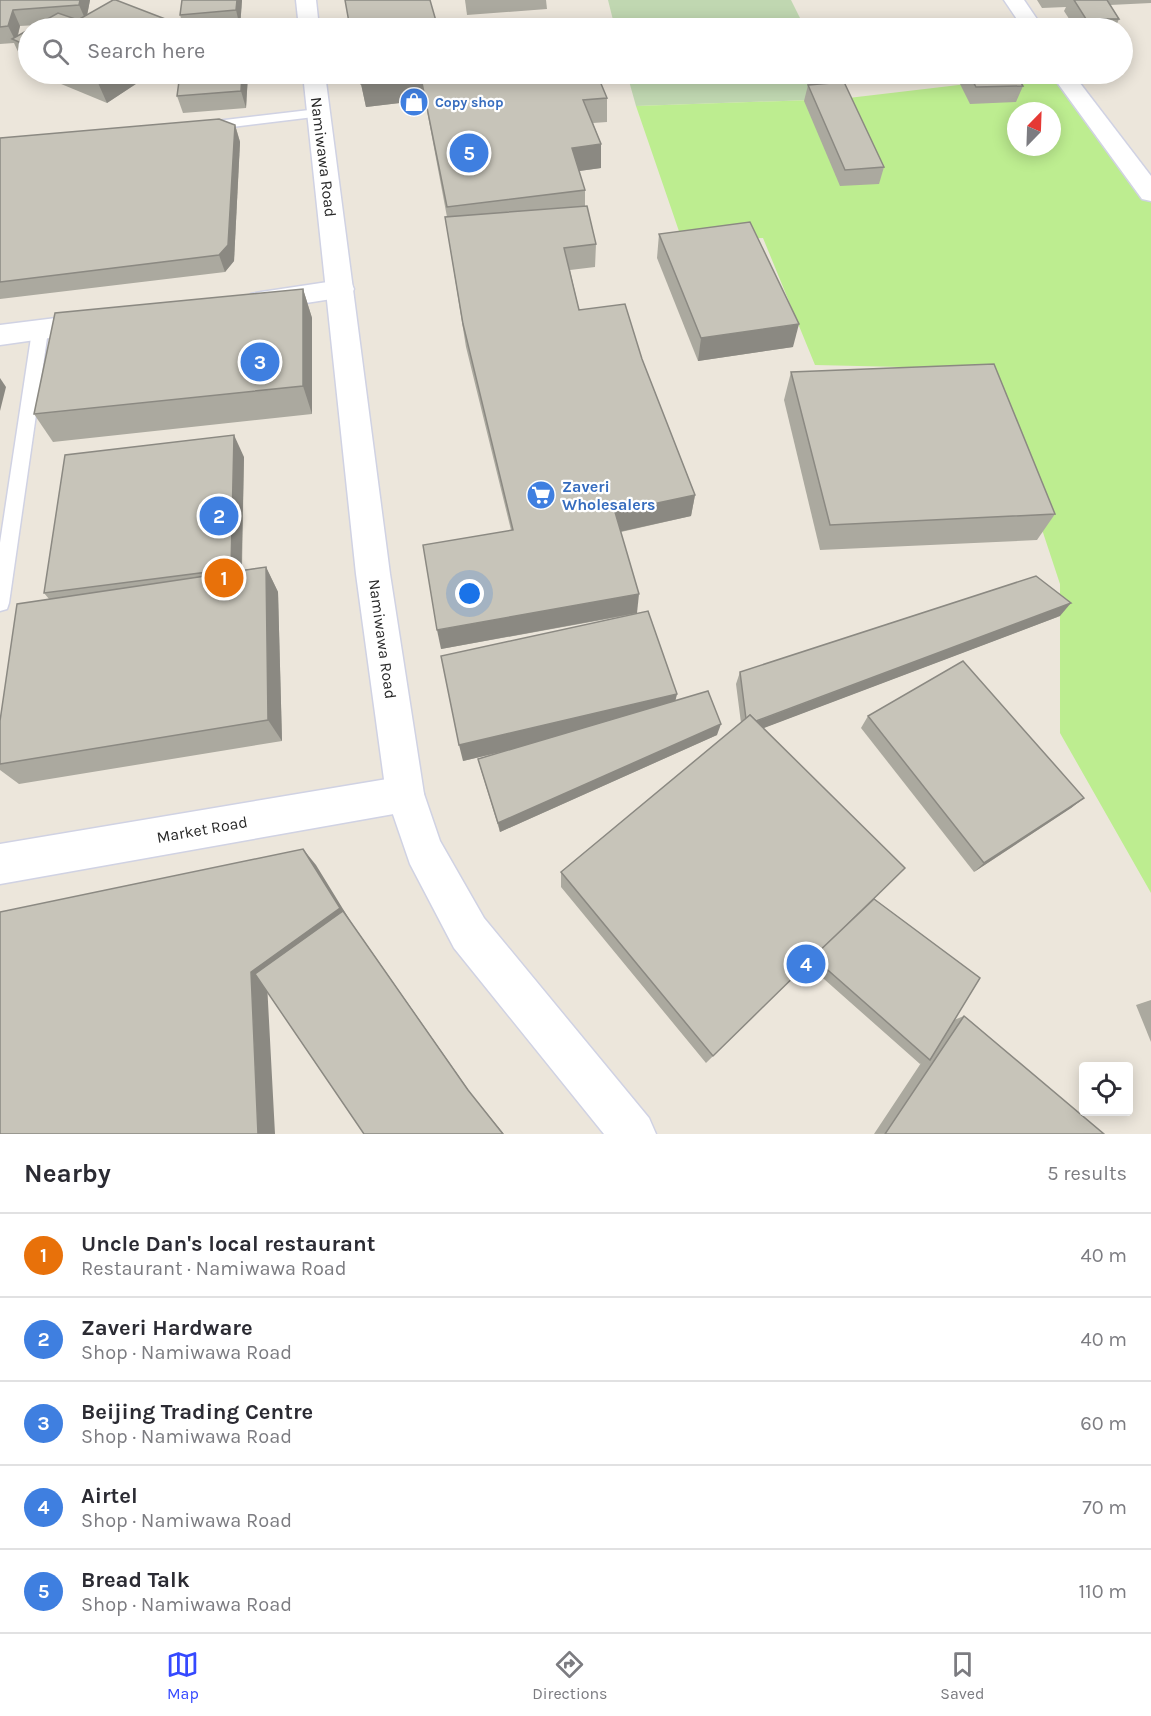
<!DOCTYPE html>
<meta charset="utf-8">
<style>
body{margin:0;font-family:Karla,sans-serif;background:#f2f2f3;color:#2b2b33}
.controls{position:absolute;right:18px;bottom:18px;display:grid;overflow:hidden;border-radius:6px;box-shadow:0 3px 15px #0003}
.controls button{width:54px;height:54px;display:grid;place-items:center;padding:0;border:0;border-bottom:2px solid #e1e1e2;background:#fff;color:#2b2b33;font:30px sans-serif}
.compass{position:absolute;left:1007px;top:102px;width:54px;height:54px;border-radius:50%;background:#fff;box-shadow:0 3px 15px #0003;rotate:23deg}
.you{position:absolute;left:470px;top:594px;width:21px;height:21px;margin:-15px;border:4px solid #fff;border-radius:50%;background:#1a73e8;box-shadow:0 0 0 9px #1a73e833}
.badge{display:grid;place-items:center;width:39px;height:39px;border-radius:50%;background:#3549ff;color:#fff;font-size:20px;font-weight:700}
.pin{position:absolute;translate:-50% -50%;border:3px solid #fff;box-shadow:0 2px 6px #0006}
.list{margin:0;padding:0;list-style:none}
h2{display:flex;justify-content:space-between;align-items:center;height:78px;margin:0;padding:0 24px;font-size:26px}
h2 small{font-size:20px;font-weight:400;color:#7c7c81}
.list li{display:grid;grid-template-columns:39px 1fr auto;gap:18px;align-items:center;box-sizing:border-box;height:84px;padding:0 24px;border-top:2px solid #e1e1e2}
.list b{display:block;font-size:22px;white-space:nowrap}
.list p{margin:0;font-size:20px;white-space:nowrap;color:#7c7c81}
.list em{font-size:20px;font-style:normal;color:#7c7c81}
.icon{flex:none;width:33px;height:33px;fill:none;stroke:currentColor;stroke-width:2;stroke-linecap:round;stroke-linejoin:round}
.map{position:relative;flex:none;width:1151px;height:1134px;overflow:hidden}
.search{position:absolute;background:#fff;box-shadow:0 3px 15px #0003;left:18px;right:18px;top:18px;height:66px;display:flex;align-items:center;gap:15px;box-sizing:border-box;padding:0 21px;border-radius:33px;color:#7c7c81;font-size:22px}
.sheet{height:498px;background:#fff}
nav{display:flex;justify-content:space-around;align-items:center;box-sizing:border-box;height:84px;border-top:2px solid #e1e1e2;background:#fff;font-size:16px;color:#7c7c81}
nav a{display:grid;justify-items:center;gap:3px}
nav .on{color:#3549ff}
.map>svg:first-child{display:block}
.cemetery{fill:#c0d7b1}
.pitch{fill:#bded90;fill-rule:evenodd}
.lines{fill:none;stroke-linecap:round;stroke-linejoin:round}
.service-casing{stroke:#d0d2e3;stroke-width:3}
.minor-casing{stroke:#d0d2e3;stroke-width:3}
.tertiary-casing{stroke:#d0d2e3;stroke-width:3}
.service{fill:#fff;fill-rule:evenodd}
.minor{fill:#fff;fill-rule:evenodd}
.tertiary{fill:#fff;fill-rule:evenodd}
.wall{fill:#aba99f}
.shaded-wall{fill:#8b8982}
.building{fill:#c7c4b9;stroke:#8b8982;stroke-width:1.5}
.labels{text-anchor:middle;stroke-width:4.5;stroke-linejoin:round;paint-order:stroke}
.far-shop-label{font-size:14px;font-weight:bold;fill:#366cbe;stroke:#fff;text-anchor:start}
.street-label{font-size:16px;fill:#292929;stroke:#fff}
.shop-label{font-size:16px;font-weight:bold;fill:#366cbe;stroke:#fff;text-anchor:start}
</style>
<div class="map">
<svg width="1151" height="1134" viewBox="0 0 1151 1134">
<rect width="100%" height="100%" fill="#ece6db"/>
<!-- cemetery -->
<g class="cemetery">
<path d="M608 0H791L805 28H615Z"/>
<path d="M627 74H828L840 99 636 106Z"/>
</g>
<!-- pitch -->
<path class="pitch" d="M1052 74H1062L1151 187V893L1060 733V584L989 369 815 365 763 238 682 240 636 106 840 99ZM1016 111H1052V147H1016Z"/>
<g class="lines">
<!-- service casing -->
<g class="service-casing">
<g id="service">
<path d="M318 109 324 113 322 116 208 130 202 126 208 122Z"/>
<path d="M40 326 48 331 9 603 7 609 0 611V543L32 331Z"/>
</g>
</g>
<!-- minor casing -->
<g class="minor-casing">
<g id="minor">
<path d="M1004 0H1024L1043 28H1023Z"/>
<path d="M1051 74H1073L1151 176V201L1142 199Z"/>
<path d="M341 280 351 282 354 289 351 296 261 310 251 308 247 301 251 294 261 292Z"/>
<path d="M96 313 106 316 110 323 106 330 0 345V325Z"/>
<path d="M405 776 418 781 424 794 418 807 405 812 0 884V844Z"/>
</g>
</g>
<!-- tertiary casing -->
<g class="tertiary-casing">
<g id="tertiary">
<path d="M296 0H316L319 28H299Z"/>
<path d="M303 74H325L390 574 424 794 440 841 484 918 649 1118 656 1134H604L454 948 410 864 386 794 356 574Z"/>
</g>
</g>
<!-- service -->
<use href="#service" class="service"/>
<!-- minor -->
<use href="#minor" class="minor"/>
<!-- tertiary -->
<use href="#tertiary" class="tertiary"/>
</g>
<!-- wall -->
<g class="wall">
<path d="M0 0H90L87 15 173 22 37 25 20 26 18 36 28 30V70L26 69 14 43 0 44Z"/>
<path d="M182 0H242L240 27 219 28H184L180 15Z"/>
<path d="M465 0H546L547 9 467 15Z"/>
<path d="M1037 0H1151V3L1110 5 1119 19 1115 28H1075L1064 11 1066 7 1042 8Z"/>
<path d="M37 74H151L107 103Z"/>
<path d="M180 74H248L246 108 183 113 177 96Z"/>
<path d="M359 74H451L452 80 607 98V122L593 123 601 144V168L579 171 585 190V206L596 244 595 267 570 270 579 310 642 359 695 495 691 516 621 532 637 613 677 694 675 700 717 735 500 832 481 770 478 759 510 750 463 761 635 614 441 649 511 530 466 347 449 241 445 217H447L425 100 366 107Z"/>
<path d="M955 74H1016L1023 86 1016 102 970 104Z"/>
<path d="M808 85 884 167 879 184 840 186 804 101Z"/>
<path d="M235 125 240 142 234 261 225 272 0 299V138Z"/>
<path d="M659 234 793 347 698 361 657 258Z"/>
<path d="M303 289 312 318V414L53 442 34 414Z"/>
<path d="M791 372 1055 514 1037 540 820 550 784 400Z"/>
<path d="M244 457 242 570 266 567 278 592 282 741 19 784 0 770V721L49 599 44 593Z"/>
<path d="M1060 616 763 728 954 1020 964 1016 1104 1134H874L921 1063 920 1064 807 964 706 1063 561 887V872L741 723 736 684 740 672Z"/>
<path d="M868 716 1084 798 1071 808 974 872 861 728Z"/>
<path d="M1151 1000V1042L1136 1005Z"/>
</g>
<!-- shaded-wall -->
<g class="shaded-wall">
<path d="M80 0H90L86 21 79 5Z"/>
<path d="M237 0H242L240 27 236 10Z"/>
<path d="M13 10 20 26 16 41 15 40 8 26Z"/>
<path d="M173 22 176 28H164Z"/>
<path d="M94 74H151L107 103Z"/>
<path d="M242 74H248L246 108 241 91Z"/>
<path d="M443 74H451L454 96 422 83 425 100 366 107 361 84Z"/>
<path d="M235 125 240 142 234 261 225 272 219 255Z"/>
<path d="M601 144V168L572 172V148Z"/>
<path d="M303 289 312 318V414L303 386Z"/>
<path d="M799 324 793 347 698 361 701 338Z"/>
<path d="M0 378 6 387 0 411Z"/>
<path d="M234 435 244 457 241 588 231 569Z"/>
<path d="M695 495 691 516 614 533 615 512Z"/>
<path d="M266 567 278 592 282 741 268 720Z"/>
<path d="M639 594 637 613 441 649 437 630Z"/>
<path d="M1071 603 1060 616 743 736 747 725Z"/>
<path d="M677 694 673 711 463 761 459 745Z"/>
<path d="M721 724 717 735 500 832 498 823Z"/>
<path d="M1084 798 1071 808 974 872 984 863Z"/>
<path d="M303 849 316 865 351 922 472 1095 504 1134 267 983 275 1134H258L251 972Z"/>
</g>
<!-- building -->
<g class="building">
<path d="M0 0H80L79 5 13 10 8 26 0 27Z"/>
<path d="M113 0H116L173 22 164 28H31L58 13 78 20Z"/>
<path d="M182 0H237L236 10 180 15Z"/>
<path d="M345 0H430L438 28H350Z"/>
<path d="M1074 0H1107L1119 19H1086Z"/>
<path d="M28 30V46L12 39Z"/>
<path d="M180 74H242L241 91 177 96Z"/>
<path d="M359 74H443L361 84Z"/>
<path d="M500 74H597L607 98 583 100 601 144 572 148 585 190 447 207 422 83Z"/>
<path d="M969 74H1016L1023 86 976 87Z"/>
<path d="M844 82 884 167 845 170 808 85Z"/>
<path d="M219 119 235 125 228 245 219 255 0 282V138Z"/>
<path d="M587 206 596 244 564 248 579 310 625 304 642 359 695 495 615 512 639 594 437 630 423 545 513 530 463 324 445 217Z"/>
<path d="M750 222 799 324 701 338 659 234Z"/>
<path d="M303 289V386L34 414 55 313Z"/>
<path d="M994 364 1055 514 830 525 791 372Z"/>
<path d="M234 435 231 569 44 593 65 455Z"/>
<path d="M266 567 268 720 0 764V721L17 604Z"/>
<path d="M1036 576 1071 603 756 721 750 715 746 719 740 672Z"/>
<path d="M648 611 677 694 459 745 441 656Z"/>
<path d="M963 661 1084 798 984 863 868 716Z"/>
<path d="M708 691 721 724 498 823 478 759Z"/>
<path d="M750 715 905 868 713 1056 561 872Z"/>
<path d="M303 849 340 908 251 972 258 1134H0V912Z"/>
<path d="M874 899 980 978 930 1060 813 957Z"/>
<path d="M343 911 468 1090 503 1134H364L255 974Z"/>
<path d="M964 1016 1104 1134H885Z"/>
</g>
<!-- icons -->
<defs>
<g id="shop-disc" transform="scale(1.5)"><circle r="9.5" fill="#3f7fe0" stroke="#fff"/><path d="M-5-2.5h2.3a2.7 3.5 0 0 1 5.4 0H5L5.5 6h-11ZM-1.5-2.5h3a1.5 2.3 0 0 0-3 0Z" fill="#fff"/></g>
<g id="supermarket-disc" transform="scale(1.5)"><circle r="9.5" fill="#3f7fe0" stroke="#fff"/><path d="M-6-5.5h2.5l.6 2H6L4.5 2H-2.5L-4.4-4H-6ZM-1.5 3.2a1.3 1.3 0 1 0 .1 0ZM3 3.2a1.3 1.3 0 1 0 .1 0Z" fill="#fff"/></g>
</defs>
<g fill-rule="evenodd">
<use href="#shop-disc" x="414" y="102"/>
<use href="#supermarket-disc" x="541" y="495"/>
</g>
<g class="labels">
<!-- far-shop labels -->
<g class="far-shop-label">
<text x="435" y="107">Copy shop</text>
</g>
<!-- street labels -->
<g class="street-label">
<text transform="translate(324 157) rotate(83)" y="6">Namiwawa Road</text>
<text transform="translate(383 639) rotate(82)" y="6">Namiwawa Road</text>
<text transform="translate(202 829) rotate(-10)" y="6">Market Road</text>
</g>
<!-- shop labels -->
<g class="shop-label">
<text x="562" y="492">Zaveri<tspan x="562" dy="18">Wholesalers</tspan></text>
</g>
</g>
</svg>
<div class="controls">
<button><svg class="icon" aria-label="locate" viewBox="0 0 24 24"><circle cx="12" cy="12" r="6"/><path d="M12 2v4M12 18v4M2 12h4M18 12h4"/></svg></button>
</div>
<svg class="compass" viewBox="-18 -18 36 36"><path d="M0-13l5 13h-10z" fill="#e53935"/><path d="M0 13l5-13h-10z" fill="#7c7c81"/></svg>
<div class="you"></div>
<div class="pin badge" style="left:224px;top:578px;background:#e8710a">1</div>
<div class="pin badge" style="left:219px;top:516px;background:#3f7fe0">2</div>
<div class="pin badge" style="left:260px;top:362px;background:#3f7fe0">3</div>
<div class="pin badge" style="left:806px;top:964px;background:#3f7fe0">4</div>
<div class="pin badge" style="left:469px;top:153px;background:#3f7fe0">5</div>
<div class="search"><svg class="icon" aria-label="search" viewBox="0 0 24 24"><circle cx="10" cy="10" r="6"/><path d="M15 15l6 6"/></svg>Search here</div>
</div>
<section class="sheet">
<h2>Nearby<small>5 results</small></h2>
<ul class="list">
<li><span class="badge" style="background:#e8710a">1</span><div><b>Uncle Dan's local restaurant</b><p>Restaurant · Namiwawa Road</p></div><em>40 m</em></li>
<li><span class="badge" style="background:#3f7fe0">2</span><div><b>Zaveri Hardware</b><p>Shop · Namiwawa Road</p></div><em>40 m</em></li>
<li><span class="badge" style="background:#3f7fe0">3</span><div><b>Beijing Trading Centre</b><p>Shop · Namiwawa Road</p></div><em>60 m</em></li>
<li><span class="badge" style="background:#3f7fe0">4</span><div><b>Airtel</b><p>Shop · Namiwawa Road</p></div><em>70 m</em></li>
<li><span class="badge" style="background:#3f7fe0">5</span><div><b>Bread Talk</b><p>Shop · Namiwawa Road</p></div><em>110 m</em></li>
</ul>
</section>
<nav>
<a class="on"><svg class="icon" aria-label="map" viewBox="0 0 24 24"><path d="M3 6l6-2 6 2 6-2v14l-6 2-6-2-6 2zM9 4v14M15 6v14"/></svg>Map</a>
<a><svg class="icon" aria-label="directions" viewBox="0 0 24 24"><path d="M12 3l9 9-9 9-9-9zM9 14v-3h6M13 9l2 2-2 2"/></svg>Directions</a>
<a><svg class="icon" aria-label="saved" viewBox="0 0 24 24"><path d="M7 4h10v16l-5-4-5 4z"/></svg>Saved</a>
</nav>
